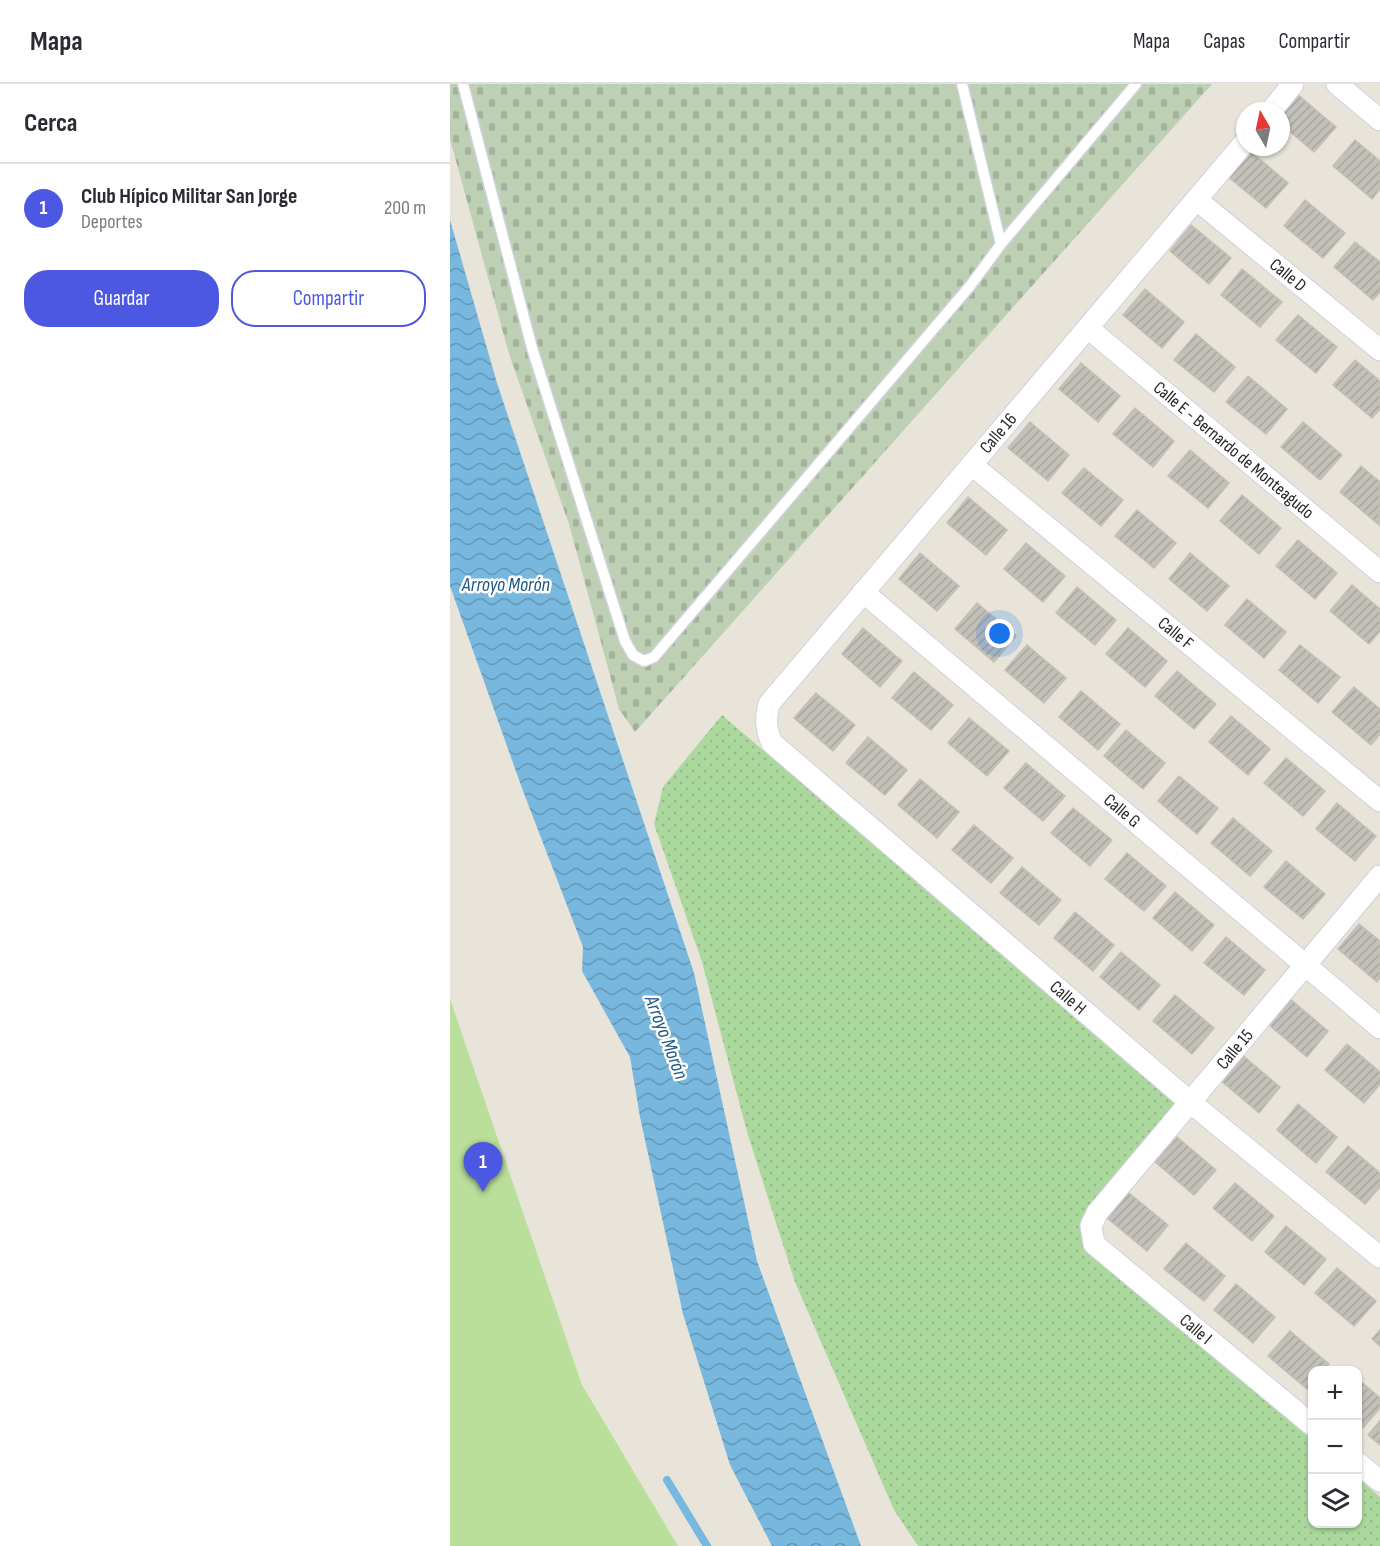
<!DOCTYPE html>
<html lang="es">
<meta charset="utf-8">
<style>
body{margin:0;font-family:"Sofia Sans Condensed",sans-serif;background:#f7f7f7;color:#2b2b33}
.controls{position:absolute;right:18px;bottom:18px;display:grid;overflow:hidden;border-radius:12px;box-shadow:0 2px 4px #0004}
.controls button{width:54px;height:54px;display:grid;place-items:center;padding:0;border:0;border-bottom:2px solid #e1e1e2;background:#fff;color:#2b2b33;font:30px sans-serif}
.compass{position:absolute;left:786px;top:18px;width:54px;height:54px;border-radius:50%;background:#fff;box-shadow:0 2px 4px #0004;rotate:351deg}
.you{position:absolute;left:550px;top:550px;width:21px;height:21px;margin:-15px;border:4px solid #fff;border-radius:50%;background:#1a73e8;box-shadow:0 0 0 9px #1a73e833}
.badge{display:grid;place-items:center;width:39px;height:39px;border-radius:50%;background:#4d58e2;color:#fff;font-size:20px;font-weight:700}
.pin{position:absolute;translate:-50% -50px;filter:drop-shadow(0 2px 3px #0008)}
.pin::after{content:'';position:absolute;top:32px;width:21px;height:18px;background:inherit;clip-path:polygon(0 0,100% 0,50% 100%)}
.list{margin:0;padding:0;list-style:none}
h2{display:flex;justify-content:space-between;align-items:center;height:78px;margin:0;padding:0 24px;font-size:26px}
h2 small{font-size:20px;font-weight:400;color:#7c7c81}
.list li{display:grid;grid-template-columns:39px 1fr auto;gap:18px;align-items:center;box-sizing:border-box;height:90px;padding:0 24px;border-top:2px solid #e1e1e2}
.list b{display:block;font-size:22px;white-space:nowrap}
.list p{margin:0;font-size:20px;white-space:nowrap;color:#7c7c81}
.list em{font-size:20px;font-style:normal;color:#7c7c81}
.actions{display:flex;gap:12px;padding:18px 24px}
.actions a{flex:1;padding:14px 0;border:2px solid #4d58e2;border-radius:24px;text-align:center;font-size:21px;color:#4d58e2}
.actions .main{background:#4d58e2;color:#fff}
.icon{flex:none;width:33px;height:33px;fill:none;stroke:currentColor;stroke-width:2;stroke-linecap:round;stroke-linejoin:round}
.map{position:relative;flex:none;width:930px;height:1462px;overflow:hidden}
header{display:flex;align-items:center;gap:36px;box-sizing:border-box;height:84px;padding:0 30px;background:#fff;border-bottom:2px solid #e1e1e2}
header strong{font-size:28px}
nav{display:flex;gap:33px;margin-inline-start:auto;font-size:21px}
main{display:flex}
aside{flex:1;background:#fff}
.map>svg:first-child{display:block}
.cemetery{fill:url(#cemetery-stones)}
.park{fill:url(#park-dots)}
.pitch{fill:#badf9a}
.water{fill:url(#water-waves)}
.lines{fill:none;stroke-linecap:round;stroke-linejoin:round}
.stream{stroke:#79b8de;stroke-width:8}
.building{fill:url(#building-hatch);stroke:#c3bfb4;stroke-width:1.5}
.service-casing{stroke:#d0d1de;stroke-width:13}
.minor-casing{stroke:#d0d1de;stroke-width:23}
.service{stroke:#fff;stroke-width:10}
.minor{stroke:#fff;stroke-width:21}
.labels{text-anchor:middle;stroke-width:5;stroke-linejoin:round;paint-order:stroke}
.street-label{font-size:18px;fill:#272727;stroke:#fff}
.water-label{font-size:20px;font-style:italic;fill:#1d5685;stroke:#fff}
</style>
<header>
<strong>Mapa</strong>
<nav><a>Mapa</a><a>Capas</a><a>Compartir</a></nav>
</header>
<main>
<aside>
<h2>Cerca<small></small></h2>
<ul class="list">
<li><span class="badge">1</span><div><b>Club Hípico Militar San Jorge</b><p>Deportes</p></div><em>200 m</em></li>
</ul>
<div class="actions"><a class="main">Guardar</a><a>Compartir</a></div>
</aside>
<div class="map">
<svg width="930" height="1462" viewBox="0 0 930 1462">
<defs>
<pattern id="cemetery-stones" width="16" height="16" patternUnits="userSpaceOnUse" patternTransform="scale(1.5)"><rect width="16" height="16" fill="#bed0b4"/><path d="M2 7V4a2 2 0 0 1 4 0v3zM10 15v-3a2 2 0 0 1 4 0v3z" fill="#a3b39b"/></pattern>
<pattern id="park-dots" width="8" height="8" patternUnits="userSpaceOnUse" patternTransform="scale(1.5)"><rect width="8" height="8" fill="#aad89d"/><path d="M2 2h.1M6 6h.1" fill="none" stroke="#92b987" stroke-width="1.8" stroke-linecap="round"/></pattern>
<pattern id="water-waves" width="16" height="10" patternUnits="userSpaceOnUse" patternTransform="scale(1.5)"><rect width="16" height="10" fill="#79b8de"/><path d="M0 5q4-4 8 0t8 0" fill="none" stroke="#6396b4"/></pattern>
<pattern id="building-hatch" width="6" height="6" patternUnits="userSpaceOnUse" patternTransform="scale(1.5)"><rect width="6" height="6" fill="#c3c0ba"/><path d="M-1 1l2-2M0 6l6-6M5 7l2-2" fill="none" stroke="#a8a5a0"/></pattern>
</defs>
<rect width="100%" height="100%" fill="#e8e4da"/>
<!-- cemetery -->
<path class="cemetery" d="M0 0H762L185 648 169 625 119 440 59 270 0 55Z"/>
<!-- park -->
<path class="park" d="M272 631 726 1021 631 1135 635 1162 862 1356V1440H908V1394L930 1413V1462H468L444 1426 345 1198 297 1048 252 878 204 740 213 703Z"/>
<!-- pitch -->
<path class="pitch" d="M0 915 132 1301 228 1462H0Z"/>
<!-- water -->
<path class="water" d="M0 136 47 299 244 889 307 1177 411 1462H322L280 1381 233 1230 190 1033 180 973 132 887 133 863 73 707 0 502Z"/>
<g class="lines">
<!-- stream -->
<path class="stream" d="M217 1396 257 1462"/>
</g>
<!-- building -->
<g class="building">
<path d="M847 10 886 43 864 68 831 40V28Z"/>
<path d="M905 56 930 77V105L922 115 883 82Z"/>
<path d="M799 66 838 99 816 124 777 92Z"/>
<path d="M855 116 895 149 873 174 834 142Z"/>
<path d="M741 141 781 174 759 200 720 167Z"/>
<path d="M905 158 930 178V208L923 216 884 183Z"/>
<path d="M792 185 832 218 810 243 771 211Z"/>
<path d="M695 205 734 238 712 264 673 231Z"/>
<path d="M848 231 887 263 866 289 826 256Z"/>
<path d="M746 250 785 283 764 308 724 276Z"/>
<path d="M905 276 930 297V325L922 334 883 301Z"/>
<path d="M631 279 670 312 648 338 609 305Z"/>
<path d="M798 292 837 325 816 350 776 318Z"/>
<path d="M685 324 724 357 703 383 663 350Z"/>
<path d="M580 338 619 371 598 397 558 364Z"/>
<path d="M853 338 892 371 870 396 831 363Z"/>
<path d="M740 366 779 399 758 424 718 392Z"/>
<path d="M911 382 930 398 929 441 890 408Z"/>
<path d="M634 384 673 416 651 442 612 409Z"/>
<path d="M792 411 831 444 809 470 770 437Z"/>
<path d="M518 413 557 446 536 471 497 439Z"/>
<path d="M687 426 726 459 704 484 665 452Z"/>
<path d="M848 456 887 489 865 515 826 482Z"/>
<path d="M576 459 615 492 593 518 554 485Z"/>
<path d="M470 469 509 502 487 527 449 495Z"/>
<path d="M740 469 779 502 757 527 719 495Z"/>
<path d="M902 501 930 525V547L919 560 880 527Z"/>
<path d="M627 503 666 536 645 561 606 529Z"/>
<path d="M797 515 836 548 814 574 775 541Z"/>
<path d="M527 519 566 552 544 578 505 545Z"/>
<path d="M413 544 452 577 430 603 392 570Z"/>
<path d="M678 544 717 577 695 603 656 570Z"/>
<path d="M577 561 616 594 594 619 555 586Z"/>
<path d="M850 561 890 593 868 619 829 586Z"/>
<path d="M727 587 766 620 744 645 705 612Z"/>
<path d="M464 588 503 621 481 646 442 614Z"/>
<path d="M904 603 930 625V650L921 661 882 628Z"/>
<path d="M631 607 670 640 648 666 609 633Z"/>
<path d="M366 609 405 641 383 667 344 634Z"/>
<path d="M781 632 820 665 798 691 759 658Z"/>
<path d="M519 634 559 667 537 692 498 659Z"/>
<path d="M676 646 715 679 693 705 654 672Z"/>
<path d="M418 653 457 686 435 711 396 679Z"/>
<path d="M836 674 875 707 853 732 814 699Z"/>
<path d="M576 679 615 712 593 737 554 704Z"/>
<path d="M729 692 768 724 747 750 708 717Z"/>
<path d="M470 695 509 728 487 754 448 721Z"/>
<path d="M887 719 926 752 905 777 866 745Z"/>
<path d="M623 724 662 756 640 782 601 749Z"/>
<path d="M783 734 822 767 800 792 761 759Z"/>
<path d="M524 741 563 774 541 799 502 766Z"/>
<path d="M677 769 716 802 694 827 655 795Z"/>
<path d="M836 777 875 810 853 835 814 803Z"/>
<path d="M572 783 611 816 589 841 550 809Z"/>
<path d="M725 808 764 841 742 867 703 834Z"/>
<path d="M625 828 664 861 643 887 604 854Z"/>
<path d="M909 840 930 857V894L927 898 888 865Z"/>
<path d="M776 853 815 886 794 911 754 879Z"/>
<path d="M671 868 710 901 689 926 650 893Z"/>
<path d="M725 911 764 944 742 970 703 937Z"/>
<path d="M839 914 878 947 857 973 818 940Z"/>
<path d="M897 960 930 988V1000L914 1019 875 986Z"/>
<path d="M791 970 830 1003 809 1029 770 996Z"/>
<path d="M848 1020 887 1053 866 1079 827 1046Z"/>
<path d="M727 1053 766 1086 744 1111 705 1078Z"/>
<path d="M898 1062 930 1089V1103L915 1120 876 1088Z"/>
<path d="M785 1099 824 1132 802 1157 763 1124Z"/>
<path d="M679 1109 718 1141 697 1167 657 1134Z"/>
<path d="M836 1142 876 1175 854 1201 815 1168Z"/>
<path d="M736 1159 775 1192 754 1217 714 1185Z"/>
<path d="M887 1184 926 1217 904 1242 865 1209Z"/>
<path d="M786 1200 825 1233 803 1259 764 1226Z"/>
<path d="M930 1246V1262L922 1255Z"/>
<path d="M840 1247 879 1280 873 1286H862V1299L857 1305 818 1272Z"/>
<path d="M908 1295 930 1314V1324L913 1344 908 1339Z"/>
<path d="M930 1337V1361L918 1351Z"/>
</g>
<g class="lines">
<!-- service casing -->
<g class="service-casing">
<g id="service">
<path d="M13 0 82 264 175 557 183 571 194 577 204 573 520 202 551 160 686 0"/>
<path d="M512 0 551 160"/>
</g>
</g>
<!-- minor casing -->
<g class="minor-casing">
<g id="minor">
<path d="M887 0 930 36"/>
<path d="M821 27 843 0"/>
<path id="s1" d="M795 58 319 620C315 635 316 645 322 659L740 1018 930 1173"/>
<path id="s2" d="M747 116 930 266"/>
<path id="s3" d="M638 244 930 488"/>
<path id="s4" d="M522 381 930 717"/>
<path id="s5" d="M413 508 930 944"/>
<path id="s6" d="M862 1341 644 1160 641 1142 647 1129 930 792"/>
<path d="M908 1379 930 1397"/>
</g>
</g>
<!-- service -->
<use href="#service" class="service"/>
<!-- minor -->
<use href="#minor" class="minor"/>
</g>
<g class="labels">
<!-- street labels -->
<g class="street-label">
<text dy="6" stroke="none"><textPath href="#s2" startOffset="118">Calle D</textPath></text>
<text transform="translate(548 349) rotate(-50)" y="6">Calle 16</text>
<text dy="6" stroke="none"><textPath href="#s3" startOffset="190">Calle E - Bernardo de Monteagudo</textPath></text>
<text dy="6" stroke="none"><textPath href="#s4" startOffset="264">Calle F</textPath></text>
<text dy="6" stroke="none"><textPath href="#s5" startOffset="339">Calle G</textPath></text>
<text dy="6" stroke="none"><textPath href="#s1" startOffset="1167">Calle H</textPath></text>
<text dy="6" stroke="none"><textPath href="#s6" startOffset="530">Calle 15</textPath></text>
<text transform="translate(746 1245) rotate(40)" y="6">Calle I</text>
</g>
<!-- water labels -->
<g class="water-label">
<text x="56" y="507">Arroyo Morón</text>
<text transform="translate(217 953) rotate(69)" y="7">Arroyo Morón</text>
</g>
</g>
</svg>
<div class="controls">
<button>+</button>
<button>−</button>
<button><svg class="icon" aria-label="layers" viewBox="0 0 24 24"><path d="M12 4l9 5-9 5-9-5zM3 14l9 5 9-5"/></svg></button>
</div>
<svg class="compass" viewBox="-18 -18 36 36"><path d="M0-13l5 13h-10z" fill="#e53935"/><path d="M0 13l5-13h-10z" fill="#7c7c81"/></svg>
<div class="you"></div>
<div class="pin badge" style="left:33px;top:1108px">1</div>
</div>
</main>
